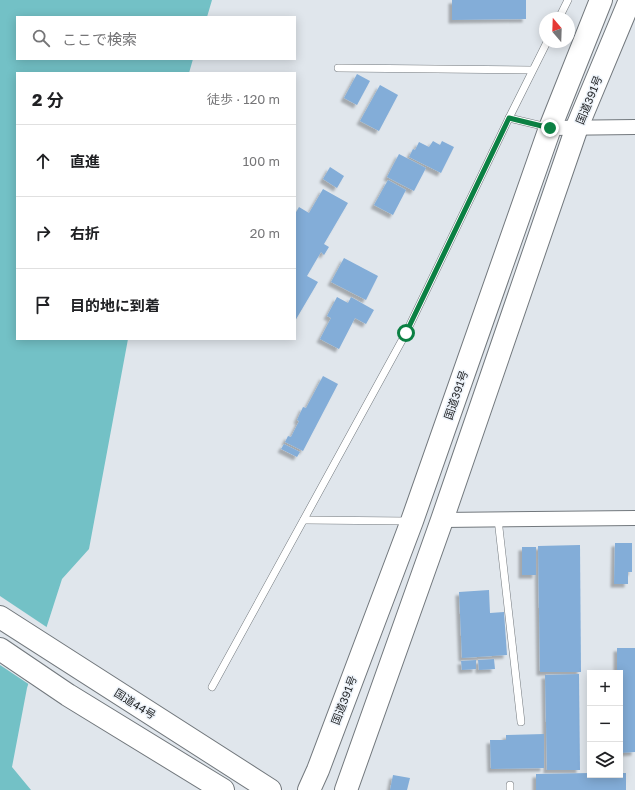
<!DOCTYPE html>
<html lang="ja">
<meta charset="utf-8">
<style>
body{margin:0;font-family:"Golos Text","Noto Sans JP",sans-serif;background:#f2f2f2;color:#202124}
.controls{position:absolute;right:12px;bottom:12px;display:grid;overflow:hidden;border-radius:0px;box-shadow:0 2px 10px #0003}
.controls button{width:36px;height:36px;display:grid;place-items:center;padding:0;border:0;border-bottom:1px solid #e0e0e0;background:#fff;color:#202124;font:20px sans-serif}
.compass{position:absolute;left:539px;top:12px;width:36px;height:36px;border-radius:50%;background:#fff;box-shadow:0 2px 10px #0003;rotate:341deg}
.stop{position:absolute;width:12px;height:12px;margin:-9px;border:3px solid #0b8043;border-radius:50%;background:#fff}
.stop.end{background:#0b8043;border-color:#fff;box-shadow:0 1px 4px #0008}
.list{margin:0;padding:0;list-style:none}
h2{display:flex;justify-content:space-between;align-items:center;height:52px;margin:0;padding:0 16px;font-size:17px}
h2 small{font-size:13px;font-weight:400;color:#757577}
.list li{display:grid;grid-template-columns:26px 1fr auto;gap:12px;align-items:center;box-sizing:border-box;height:72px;padding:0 16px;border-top:1px solid #e0e0e0}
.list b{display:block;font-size:15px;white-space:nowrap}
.list em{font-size:13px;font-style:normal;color:#757577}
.icon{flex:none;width:22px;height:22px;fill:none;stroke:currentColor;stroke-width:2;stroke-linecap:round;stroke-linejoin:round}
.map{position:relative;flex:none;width:635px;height:790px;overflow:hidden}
.search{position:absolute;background:#fff;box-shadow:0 2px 10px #0003;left:16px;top:16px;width:280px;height:44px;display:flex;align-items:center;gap:10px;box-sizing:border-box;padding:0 14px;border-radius:0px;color:#757577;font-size:15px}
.panel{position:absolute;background:#fff;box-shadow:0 2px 10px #0003;left:16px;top:72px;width:280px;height:268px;border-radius:0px}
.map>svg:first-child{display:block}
.water{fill:#73c1c6}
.pier{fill:#e0e6ec}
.building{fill:#83add8;filter:url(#shadow)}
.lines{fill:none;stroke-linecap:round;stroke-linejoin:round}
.service-casing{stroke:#72787d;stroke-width:8}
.minor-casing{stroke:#72787d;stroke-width:16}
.trunk-casing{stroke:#72787d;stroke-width:24}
.service{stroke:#fff;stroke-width:7}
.minor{stroke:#fff;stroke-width:14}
.trunk{stroke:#fff;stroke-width:22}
.route{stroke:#0b8043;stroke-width:5}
.labels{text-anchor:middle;stroke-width:3;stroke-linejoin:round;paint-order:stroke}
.street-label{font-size:11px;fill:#1e2022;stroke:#edf3fa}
</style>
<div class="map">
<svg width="635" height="790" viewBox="0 0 635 790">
<defs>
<filter id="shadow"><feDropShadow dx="-3.5" dy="3.5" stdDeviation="1" flood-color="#0004"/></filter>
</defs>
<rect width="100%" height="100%" fill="#e0e6ec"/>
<!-- water -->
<path class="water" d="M0 0H212L207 17H17V59H193L189 73H17V339H128L89 549 62 579 27 688 12 767 31 790H0Z"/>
<!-- pier -->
<path class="pier" d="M0 596 48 628 30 685 0 665Z"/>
<!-- building -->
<g class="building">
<path d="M452 0H526V19L452 20Z"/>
<path d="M357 74 370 81 357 105 344 98Z"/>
<path d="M380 85 398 95 379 131 360 121Z"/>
<path d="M433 141 440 145 442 141 454 147 441 173 409 157 413 149 415 150 419 142 429 147Z"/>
<path d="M399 154 426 168 414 191 387 177Z"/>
<path d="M330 167 344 176 337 188 323 179Z"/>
<path d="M388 180 406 190 393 215 374 205Z"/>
<path d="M323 189 348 203 324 244 329 247 324 255 321 252 307 276 318 282 295 321V214L299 207 309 213Z"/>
<path d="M344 258 378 276 366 300 331 282Z"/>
<path d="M337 297 348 303 351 297 374 310 366 324 355 318 339 349 320 339 331 318 327 316Z"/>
<path d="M323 376 338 384 303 451 285 442 288 436 291 437 299 421 297 420 303 407 306 408Z"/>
<path d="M284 444 300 452 297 457 281 449Z"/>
<path d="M615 543H632V572H628V584H614Z"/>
<path d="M580 545 581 672H540L538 546Z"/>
<rect x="522" y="547" width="14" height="28"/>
<path d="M489 590 490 613 504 612 507 655 462 658 459 592Z"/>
<path d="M617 648H635V752L620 753V673H617Z"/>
<path d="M494 659 495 669 479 670 478 660Z"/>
<path d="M476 660V669L462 670 461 661Z"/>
<path d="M579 674 580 770H547L545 675Z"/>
<path d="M544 734V768L491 769 490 740H506V735Z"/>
<path d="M590 773V775H620V773H626V790H536V774Z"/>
<path d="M393 775 410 778 407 790H390Z"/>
</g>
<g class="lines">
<!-- service casing -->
<g class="service-casing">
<g id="service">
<path d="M559 18 568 0"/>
<path d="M338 68 532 70"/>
<path d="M509 118 547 127"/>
<path d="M498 519 521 722"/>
<path d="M304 520 409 521"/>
<path d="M212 687 406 333 509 118 547 42"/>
<path d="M510 785V790"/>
</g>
</g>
<!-- minor casing -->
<g class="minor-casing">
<g id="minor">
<path d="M550 128 635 127"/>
<path d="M442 520 635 518"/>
</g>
</g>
<!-- trunk casing -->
<g class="trunk-casing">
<g id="trunk">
<path d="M0 617 270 790"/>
<path d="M0 649 68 695 223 790"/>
<path d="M309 790 318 770 412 521 550 128 601 0"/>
<path d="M346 790 442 520 577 127 630 0"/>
</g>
</g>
<!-- service -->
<use href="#service" class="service"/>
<!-- minor -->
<use href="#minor" class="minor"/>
<!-- trunk -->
<use href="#trunk" class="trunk"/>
</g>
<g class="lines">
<!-- route -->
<path class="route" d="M406 333 509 118 550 128"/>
</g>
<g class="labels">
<!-- street labels -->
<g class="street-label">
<text transform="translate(589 100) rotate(-68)" y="4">国道391号</text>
<text transform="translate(456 395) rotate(-71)" y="4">国道391号</text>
<text transform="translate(344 700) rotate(-69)" y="4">国道391号</text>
<text transform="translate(135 704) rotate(32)" y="4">国道44号</text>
</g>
</g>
</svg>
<div class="controls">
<button>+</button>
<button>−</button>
<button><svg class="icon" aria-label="layers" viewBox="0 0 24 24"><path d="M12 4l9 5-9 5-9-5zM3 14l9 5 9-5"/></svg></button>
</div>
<svg class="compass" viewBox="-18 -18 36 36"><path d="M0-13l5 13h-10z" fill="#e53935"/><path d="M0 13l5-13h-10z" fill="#757577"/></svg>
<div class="stop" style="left:406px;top:333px"></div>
<div class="stop end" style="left:550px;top:128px"></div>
<div class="search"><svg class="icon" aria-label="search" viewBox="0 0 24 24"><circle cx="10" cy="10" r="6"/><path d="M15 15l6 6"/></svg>ここで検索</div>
<section class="panel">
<h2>2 分<small>徒歩 · 120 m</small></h2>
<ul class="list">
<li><svg class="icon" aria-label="ahead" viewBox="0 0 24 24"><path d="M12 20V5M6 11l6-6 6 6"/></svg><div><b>直進</b></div><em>100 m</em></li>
<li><svg class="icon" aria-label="right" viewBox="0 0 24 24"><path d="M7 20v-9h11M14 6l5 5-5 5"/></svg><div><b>右折</b></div><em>20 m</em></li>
<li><svg class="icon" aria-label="arrive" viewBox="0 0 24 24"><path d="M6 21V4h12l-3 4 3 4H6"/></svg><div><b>目的地に到着</b></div></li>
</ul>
</section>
</div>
